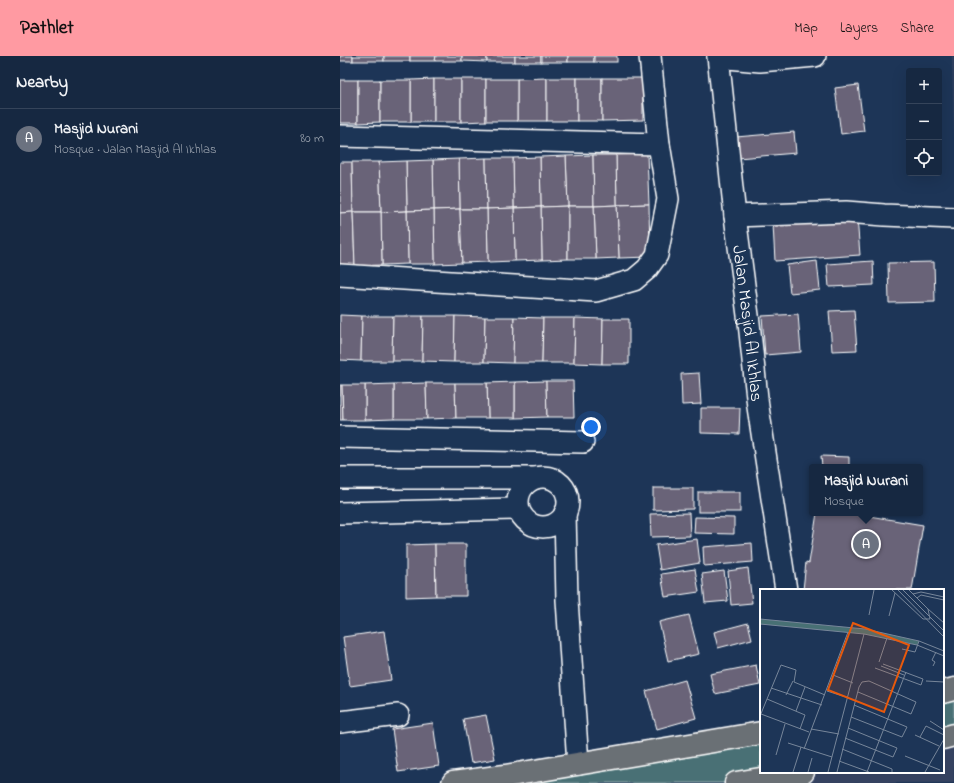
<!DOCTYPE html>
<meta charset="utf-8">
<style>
body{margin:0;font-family:"Indie Flower",sans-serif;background:#23344c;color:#f1f3f6}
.controls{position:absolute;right:12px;top:12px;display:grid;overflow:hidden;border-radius:4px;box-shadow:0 4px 16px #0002}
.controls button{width:36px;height:36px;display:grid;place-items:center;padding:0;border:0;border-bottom:1px solid #35445a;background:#162841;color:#f1f3f6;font:20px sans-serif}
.you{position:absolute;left:251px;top:371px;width:14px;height:14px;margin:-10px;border:3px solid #fff;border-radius:50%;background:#1a73e8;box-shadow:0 0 0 6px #1a73e833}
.badge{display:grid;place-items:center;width:26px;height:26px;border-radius:50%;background:#ff9aa2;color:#fff;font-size:13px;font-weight:700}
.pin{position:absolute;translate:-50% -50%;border:2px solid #fff;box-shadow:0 1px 4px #0006}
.popup{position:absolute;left:469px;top:408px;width:114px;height:52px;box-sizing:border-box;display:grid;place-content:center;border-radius:4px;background:#162841;filter:drop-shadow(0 1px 3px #0005);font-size:13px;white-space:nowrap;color:#9ea6b1}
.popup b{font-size:15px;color:#f1f3f6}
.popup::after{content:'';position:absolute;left:50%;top:100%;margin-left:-8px;border:8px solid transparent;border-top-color:#162841}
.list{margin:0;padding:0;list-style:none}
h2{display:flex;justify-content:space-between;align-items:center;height:52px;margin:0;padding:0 16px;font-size:17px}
h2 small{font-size:13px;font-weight:400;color:#9ea6b1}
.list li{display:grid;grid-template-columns:26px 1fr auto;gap:12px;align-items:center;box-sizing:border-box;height:60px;padding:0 16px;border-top:1px solid #35445a}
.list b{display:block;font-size:15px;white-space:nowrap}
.list p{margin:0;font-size:13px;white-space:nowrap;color:#9ea6b1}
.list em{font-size:13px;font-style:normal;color:#9ea6b1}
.icon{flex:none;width:22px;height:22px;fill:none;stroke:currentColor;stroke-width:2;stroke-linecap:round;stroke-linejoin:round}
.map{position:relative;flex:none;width:614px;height:727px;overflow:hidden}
header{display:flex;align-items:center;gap:24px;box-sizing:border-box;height:56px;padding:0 20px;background:#ff9aa2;color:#111}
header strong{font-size:19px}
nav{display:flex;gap:22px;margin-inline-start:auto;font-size:14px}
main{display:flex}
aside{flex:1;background:#162841}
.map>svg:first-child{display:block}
.built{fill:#344361}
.green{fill:#487074;stroke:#a4b8ba}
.building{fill:#696478;stroke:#fff}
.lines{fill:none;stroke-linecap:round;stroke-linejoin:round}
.street-casing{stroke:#fff;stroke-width:24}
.primary-casing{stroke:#fff;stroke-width:25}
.street{stroke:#1d3557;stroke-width:21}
.primary{stroke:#6b6f75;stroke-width:22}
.labels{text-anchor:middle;stroke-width:3.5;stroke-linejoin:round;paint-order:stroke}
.street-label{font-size:18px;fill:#fff;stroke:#1d3557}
.inset-road{fill:none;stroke:#77869a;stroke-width:1}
.view{fill:#e8590c;fill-opacity:0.15;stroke:#e8590c;stroke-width:2}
.inset-edge{fill:none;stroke:#fff;stroke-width:2}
</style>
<header>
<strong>Pathlet</strong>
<nav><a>Map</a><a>Layers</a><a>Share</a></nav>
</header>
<main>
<aside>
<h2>Nearby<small></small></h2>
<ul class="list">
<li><span class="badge" style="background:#6b7280">A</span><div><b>Masjid Nurani</b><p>Mosque · Jalan Masjid Al Ikhlas</p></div><em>80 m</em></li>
</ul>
</aside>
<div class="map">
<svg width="614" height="727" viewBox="0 0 614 727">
<rect width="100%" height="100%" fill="#1d3557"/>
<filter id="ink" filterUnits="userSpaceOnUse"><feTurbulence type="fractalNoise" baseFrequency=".025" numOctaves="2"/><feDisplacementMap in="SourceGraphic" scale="8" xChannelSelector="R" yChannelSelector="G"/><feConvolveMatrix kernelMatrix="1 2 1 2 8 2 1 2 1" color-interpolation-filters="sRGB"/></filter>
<g filter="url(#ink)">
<!-- built -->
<g class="built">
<path d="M612 0H614V84Z"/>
<path d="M614 679V727H396L463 716H603V682Z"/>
</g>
<!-- green -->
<g class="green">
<path d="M614 633V679L603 682V636Z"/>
<path d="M421 677V716L396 727H113Z"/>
</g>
<!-- building -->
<g class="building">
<rect x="0" y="0" width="13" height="5"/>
<rect x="13" y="0" width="31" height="5"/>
<rect x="44" y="0" width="26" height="5"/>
<path d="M70 0H96L95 5H70Z"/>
<path d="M96 0H122V5H95Z"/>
<path d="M122 0H147V6L122 5Z"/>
<rect x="147" y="0" width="28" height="6"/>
<rect x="175" y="0" width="26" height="6"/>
<rect x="201" y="0" width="27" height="6"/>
<rect x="228" y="0" width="26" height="6"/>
<rect x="254" y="0" width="23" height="6"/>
<path d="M207 22V65H177V23Z"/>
<rect x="207" y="22" width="30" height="43"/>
<rect x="237" y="22" width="25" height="43"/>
<path d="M262 22H303V64L262 65Z"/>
<path d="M94 23V66H71V24Z"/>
<rect x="94" y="23" width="27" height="43"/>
<path d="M121 23H146V65L121 66Z"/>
<rect x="146" y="23" width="31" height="42"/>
<rect x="0" y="24" width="18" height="43"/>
<path d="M18 24H40V66L18 67Z"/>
<rect x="40" y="24" width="31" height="42"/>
<path d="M518 29 524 75 501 78 495 32Z"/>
<path d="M454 76 456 97 398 102 396 81Z"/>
<path d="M307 98 309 148 277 149 276 99Z"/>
<path d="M253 99 254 150H228L226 100Z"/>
<path d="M253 99H276L277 149 254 150Z"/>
<path d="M226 100 228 150 201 151 200 101Z"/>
<path d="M200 101 201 151 174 152 173 102Z"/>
<path d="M146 102 147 153H120L119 103Z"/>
<path d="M146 102H173L174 152 147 153Z"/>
<path d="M119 103 120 153 94 154 93 104Z"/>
<path d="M93 104 94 154 67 155 66 105Z"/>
<path d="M66 105 67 155 41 156 39 106Z"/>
<path d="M0 106H12L13 156 0 157Z"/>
<path d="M12 106H39L41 156H13Z"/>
<path d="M309 148 310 201 279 202 277 149Z"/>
<path d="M277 149 279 202 256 203 254 150Z"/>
<path d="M228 150V203L202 204 201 151Z"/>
<path d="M228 150H254L256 203H228Z"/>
<path d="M201 151 202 204 175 205 174 152Z"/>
<path d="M174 152 175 205 148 206 147 153Z"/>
<path d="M120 153 122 207 95 208 94 154Z"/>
<path d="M120 153H147L148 206 122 207Z"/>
<path d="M94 154 95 208H68L67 155Z"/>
<path d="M67 155 68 208 42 209 41 156Z"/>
<path d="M13 156 15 210H0V157Z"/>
<path d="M13 156H41L42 209 15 210Z"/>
<path d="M517 161 520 199 435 205 433 168Z"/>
<path d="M477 205 480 234 450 237 447 209Z"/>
<path d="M533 205 534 229 489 231 487 208Z"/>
<path d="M594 206 595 246 549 247 548 207Z"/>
<path d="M514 254 517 294 492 295 489 255Z"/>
<path d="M458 258 461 296 425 299 422 260Z"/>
<path d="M0 259 22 260 21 305 0 304Z"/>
<path d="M22 260H53L52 305H21Z"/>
<path d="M53 260H83L82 305H52Z"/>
<path d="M83 260H115L114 306 82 305Z"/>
<path d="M115 260 145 261 144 306H114Z"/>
<path d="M145 261H174L173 307 144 306Z"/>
<path d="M174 261 203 262 202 307H173Z"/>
<path d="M203 262H235L234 307H202Z"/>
<path d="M235 262 263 263 262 308 234 307Z"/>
<path d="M263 263H289V308H262Z"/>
<path d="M359 317 361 348 342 349 341 318Z"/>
<path d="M206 325 207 361 175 362V326Z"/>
<path d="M206 325H233L234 361H207Z"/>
<path d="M175 326V362H148L147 327Z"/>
<path d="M86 327 87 363H54V328Z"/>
<path d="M86 327H115L116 362 87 363Z"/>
<path d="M115 327H147L148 362H116Z"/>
<path d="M54 328V363L25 364V329Z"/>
<path d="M0 329H2L3 364H0Z"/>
<path d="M2 329H25V364H3Z"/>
<path d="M361 352H400L399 378 361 377Z"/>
<path d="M481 400 509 401V411H482Z"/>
<path d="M313 432H353V453L313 454Z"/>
<rect x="358" y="436" width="42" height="20"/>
<path d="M349 457 350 480 311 481 310 458Z"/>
<path d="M477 457H511L583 469 572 534H463L466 506 469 507Z"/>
<path d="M355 461 394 462V478L354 477Z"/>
<path d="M357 483 360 507 320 514 316 489Z"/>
<path d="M412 487 413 506 364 510 363 491Z"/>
<path d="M95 488 96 540 66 541V489Z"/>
<path d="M95 488H126V540H96Z"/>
<path d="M408 512 412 547 391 549 388 515Z"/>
<path d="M355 513 359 536 325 541 321 518Z"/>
<path d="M384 515 388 545 365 547 362 518Z"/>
<path d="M349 559 359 598 328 605 319 566Z"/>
<path d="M408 567 412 583 378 592 374 576Z"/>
<path d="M44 575 51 624 10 630 3 581Z"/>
<path d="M416 609 420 629 375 638 370 618Z"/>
<path d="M345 624 356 662 317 673 306 635Z"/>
<path d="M146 659 155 703 131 707 123 663Z"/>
<path d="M93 667 99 710 58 716 52 673Z"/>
</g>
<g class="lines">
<!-- street casing -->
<g class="street-casing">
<g id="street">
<path id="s1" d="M378 0 395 160 409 267 418 351 446 534"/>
<path d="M378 1 420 5 475 0"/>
<path d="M0 80 319 88"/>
<path d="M395 160 506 156 544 159 614 162"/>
<path d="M0 219 256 235 294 224 307 213 317 199 328 143 319 88 310 0"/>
<path d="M0 381 243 386"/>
<circle cx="203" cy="446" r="25"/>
<path d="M0 422H195"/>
<path d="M0 457 178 453"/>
<path d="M225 457 227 544 238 708"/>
<path d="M0 666 58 659"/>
</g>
</g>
<!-- primary casing -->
<g class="primary-casing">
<g id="primary">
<path d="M603 636 614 633"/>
<path d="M603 682 614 679"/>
<path d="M113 727 165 720 421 677"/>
<path d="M396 727 463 716"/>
</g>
</g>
<!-- street -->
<use href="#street" class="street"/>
<!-- primary -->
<use href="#primary" class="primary"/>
</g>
</g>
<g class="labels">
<!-- street labels -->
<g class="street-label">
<text dy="6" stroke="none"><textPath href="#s1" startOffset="269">Jalan Masjid Al Ikhlas</textPath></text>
</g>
</g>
<!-- overview -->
<g transform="translate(420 533)">
<rect width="184" height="184" fill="#1d3557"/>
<path d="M0 30 105 40 159 52 157 56 104 45 0 35Z" fill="#487074"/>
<path class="inset-road" d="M132 1 163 30H170L168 20 149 1M138 1 184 48M143 1 184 42M153 5 161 3 184 8M157 9 161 6 184 11M168 20 184 34M109 26 114 1M129 27 135 4M0 30 105 40 159 52 184 62M0 35 104 45 157 56 184 67M142 60 155 63 159 52M119 73 127 49M121 77 144 86M173 77 175 73 172 71 176 63M115 79 161 96 163 90 123 75M73 86 93 94M166 92 184 93M11 99 62 116M67 102 89 109M26 106 33 92M7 110 45 126 40 140M36 122 45 98M1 125 49 143M0 127 21 76 36 81 34 93 65 106M91 128 142 148 147 138 94 116M170 132 184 141M51 140 79 145M155 146 179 157M160 148 166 137 184 146M85 149 133 168 137 159 88 139M28 154 72 168M44 160 88 43M82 160 132 180V183M16 166 25 135M145 167 180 181M79 172 109 183M33 183 41 158M48 183 52 169M68 183 104 45M77 183 99 98 102 93 109 92 156 113 151 125 98 103M107 183 146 83M165 183 184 150"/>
<path class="view" d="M93 34 149 56 124 123 68 101Z"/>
<rect width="184" height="184" class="inset-edge"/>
</g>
</svg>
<div class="controls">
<button>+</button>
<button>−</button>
<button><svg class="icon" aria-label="locate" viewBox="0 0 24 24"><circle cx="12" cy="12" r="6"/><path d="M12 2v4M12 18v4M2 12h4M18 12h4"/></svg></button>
</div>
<div class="you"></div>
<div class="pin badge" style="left:526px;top:488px;background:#6b7280">A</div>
<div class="popup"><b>Masjid Nurani</b>Mosque</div>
</div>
</main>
